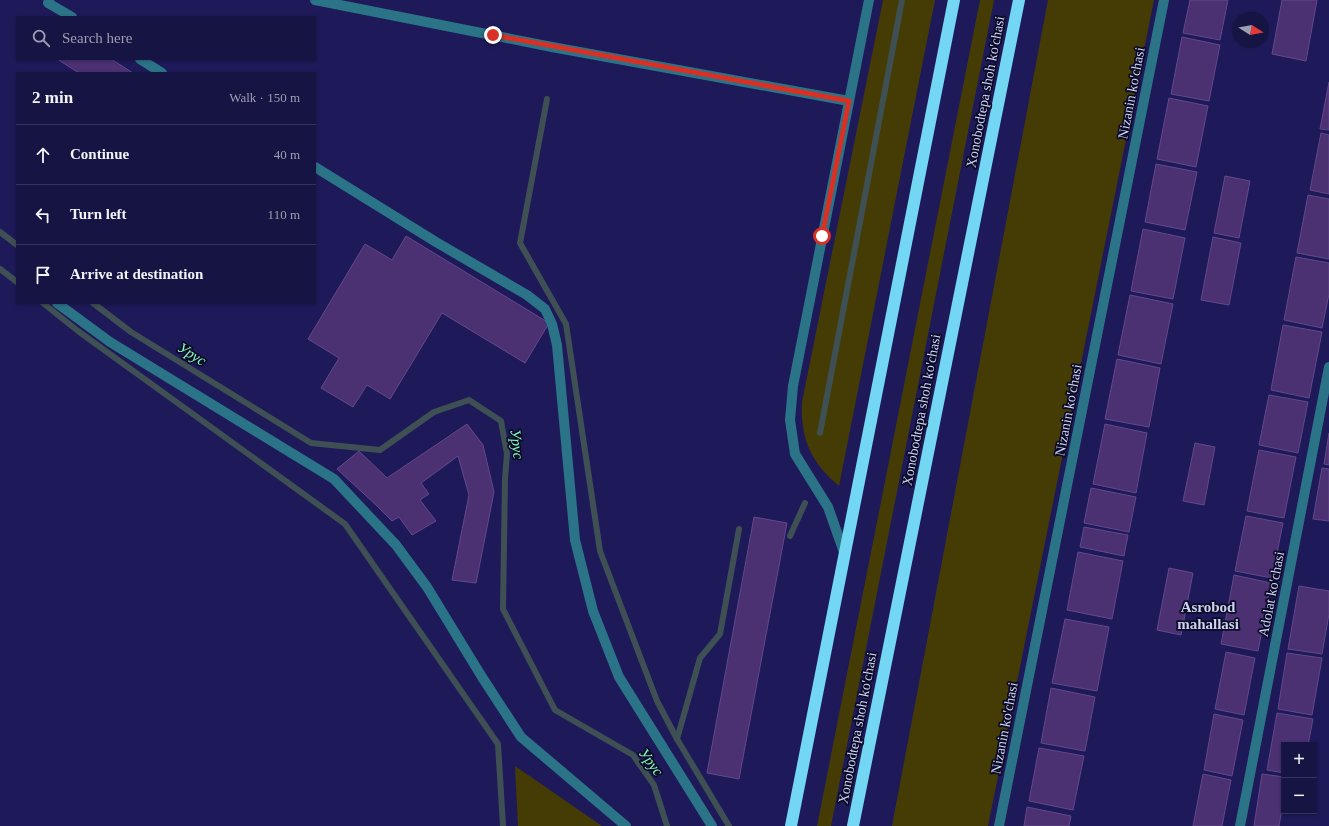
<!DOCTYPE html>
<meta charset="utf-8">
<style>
body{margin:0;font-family:Georgia,serif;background:#23214e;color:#f1f3f6}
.controls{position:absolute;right:12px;bottom:12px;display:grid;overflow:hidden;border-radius:0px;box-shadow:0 1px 3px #0004}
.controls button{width:36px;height:36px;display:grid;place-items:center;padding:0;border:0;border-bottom:1px solid #35335c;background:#161443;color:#f1f3f6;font:20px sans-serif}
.compass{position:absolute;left:1233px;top:12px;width:36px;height:36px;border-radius:50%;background:#161443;box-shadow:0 1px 3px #0004;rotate:101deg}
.stop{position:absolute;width:12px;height:12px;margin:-9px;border:3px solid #d93025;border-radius:50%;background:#fff}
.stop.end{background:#d93025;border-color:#fff;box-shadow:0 1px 4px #0008}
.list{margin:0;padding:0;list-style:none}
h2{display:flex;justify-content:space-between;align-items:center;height:52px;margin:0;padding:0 16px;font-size:17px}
h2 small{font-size:13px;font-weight:400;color:#9e9eb2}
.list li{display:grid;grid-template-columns:26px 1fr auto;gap:12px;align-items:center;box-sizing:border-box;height:60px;padding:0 16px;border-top:1px solid #35335c}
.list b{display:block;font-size:15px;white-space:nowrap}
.list em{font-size:13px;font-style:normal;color:#9e9eb2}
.icon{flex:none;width:22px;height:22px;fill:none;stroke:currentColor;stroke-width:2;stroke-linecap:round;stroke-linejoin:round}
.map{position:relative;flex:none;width:1329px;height:826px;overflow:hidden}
.search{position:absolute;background:#161443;box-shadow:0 1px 3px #0004;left:16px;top:16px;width:300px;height:44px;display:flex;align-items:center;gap:10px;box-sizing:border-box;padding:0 14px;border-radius:0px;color:#9e9eb2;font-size:15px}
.panel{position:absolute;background:#161443;box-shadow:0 1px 3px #0004;left:16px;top:72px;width:300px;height:232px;border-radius:0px}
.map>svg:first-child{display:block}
.green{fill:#453c05}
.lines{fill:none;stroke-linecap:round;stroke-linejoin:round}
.stream{stroke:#3e5053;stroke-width:6}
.building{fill:#4b3072;stroke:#62488c}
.minor{stroke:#2b7387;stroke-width:10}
.highway{stroke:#73d7f4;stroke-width:12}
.route{stroke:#d93025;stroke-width:5}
.labels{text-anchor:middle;stroke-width:3.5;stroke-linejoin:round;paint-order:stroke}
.street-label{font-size:14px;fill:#d0d5fc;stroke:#0b0b26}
.water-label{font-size:15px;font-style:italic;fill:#83fcbe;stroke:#0b0b26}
.neighbourhood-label{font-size:15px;font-weight:bold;fill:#ced2f1;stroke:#0b0b26}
</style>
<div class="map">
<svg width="1329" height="826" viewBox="0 0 1329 826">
<rect width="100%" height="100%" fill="#1e1a59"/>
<!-- green -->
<g class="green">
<path d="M883 0H935L839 486C811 463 800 438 802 402Z"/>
<path d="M980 0H994L831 826H817Z"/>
<path d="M1048 0H1154L988 826H892Z"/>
<path d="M515 766 602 826H518Z"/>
</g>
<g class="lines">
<!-- stream -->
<g class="stream">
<path d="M547 99 520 243 566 324 600 551 657 701 677 739 729 826"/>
<path d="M0 232 17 245"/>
<path d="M0 269 17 282"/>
<path d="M43 303 78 331 345 524 498 744 503 826"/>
<path d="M93 303 131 332 311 443 380 450 434 412 469 400 501 421 507 454 505 479 503 609 555 710 633 755 654 785 667 826"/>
<path d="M820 433 902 0"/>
<path d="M790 536 805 503"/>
<path d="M677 739 700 658 720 634 739 529"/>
</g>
</g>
<!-- building -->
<g class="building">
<path d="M1190 0H1228L1220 40 1183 33Z"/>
<path d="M1282 0H1317L1306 61 1272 54Z"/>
<path d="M1182 37 1220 45 1209 101 1171 94Z"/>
<path d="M57 59H111L133 73H79Z"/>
<path d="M1329 82V130L1320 129Z"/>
<path d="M1169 98 1208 106 1196 167 1157 159Z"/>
<path d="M1321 133 1329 135V194L1310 190Z"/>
<path d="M1156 164 1197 172 1185 230 1145 222Z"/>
<path d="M1225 176 1250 181 1239 238 1214 233Z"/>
<path d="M1308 195 1329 199V259L1297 253Z"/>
<path d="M1143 229 1185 238 1173 299 1131 291Z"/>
<path d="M406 236 549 323 525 363 442 313 390 399 367 385 353 407 321 388 339 358 308 339 365 244 392 260Z"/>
<path d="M1213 237 1241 243 1229 305 1201 300Z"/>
<path d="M1296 257 1329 263V294L1322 328 1284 320Z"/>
<path d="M1130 295 1173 304 1161 364 1118 355Z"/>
<path d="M1283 325 1322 332 1309 398 1271 390Z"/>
<path d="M1117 359 1160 368 1149 427 1105 419Z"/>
<path d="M1269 395 1308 402 1298 453 1259 445Z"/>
<path d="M467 424 483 445 494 492 476 583 452 580 469 495 458 456 421 483 429 494 420 500 436 521 412 535 399 517 392 521 376 505 337 469 359 451 387 478Z"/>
<path d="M1105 424 1147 433 1136 493 1093 484Z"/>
<path d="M1329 433V465L1324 464Z"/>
<path d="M1195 443 1215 447 1204 505 1183 501Z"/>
<path d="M1259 450 1296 457 1284 518 1247 511Z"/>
<path d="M1322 468 1329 469V521L1313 519Z"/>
<path d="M1091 488 1136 497 1129 532 1084 523Z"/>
<path d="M1246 516 1283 523 1272 578 1235 571Z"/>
<path d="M754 517 787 523 739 779 707 773Z"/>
<path d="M1084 527 1128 535 1124 556 1080 547Z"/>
<path d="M1078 552 1123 561 1112 619 1067 610Z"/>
<path d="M1169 568 1193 573 1181 635 1157 630Z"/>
<path d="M1234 575 1271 583 1258 651 1221 644Z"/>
<path d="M1299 586 1329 591V614L1322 654 1288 649Z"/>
<path d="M1065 619 1109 627 1097 691 1052 683Z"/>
<path d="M1226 652 1255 658 1244 715 1215 709Z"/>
<path d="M1287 653 1322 658 1312 715 1278 709Z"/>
<path d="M1051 688 1095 697 1085 751 1041 743Z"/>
<path d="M1277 713 1313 719 1308 745H1284V773L1267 770Z"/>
<path d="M1214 714 1243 720 1232 776 1204 770Z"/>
<path d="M1039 748 1084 756 1073 810 1029 801Z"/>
<path d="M1203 774 1231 780 1222 826H1193Z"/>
<path d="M1262 774 1284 777V797L1279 826H1254Z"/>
<path d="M1027 807 1071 816 1069 826H1024Z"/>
</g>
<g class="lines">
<!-- minor -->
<g class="minor">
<path d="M49 0 48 3 72 17"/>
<path d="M315 0 552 47 849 101"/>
<path d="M140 59 162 73"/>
<path d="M315 167 436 242 527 295 545 309 552 324 557 345 575 540 593 611 619 677 712 826"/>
<path d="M57 303 110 342 334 479 396 545 427 587 482 677 521 737 626 826"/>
<path d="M845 555 828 507 795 454 790 420 793 386 869 0"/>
<path d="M999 826 1164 0"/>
<path d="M1240 826 1329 367"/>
</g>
<!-- highway -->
<g class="highway">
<path d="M791 826 954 0"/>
<path d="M853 826 1019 0"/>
</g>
</g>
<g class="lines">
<!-- route -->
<path class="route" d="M493 35 849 101 822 236"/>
</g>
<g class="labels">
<!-- street labels -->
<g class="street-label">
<text transform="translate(985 92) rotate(-79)" y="5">Xonobodtepa shoh ko'chasi</text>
<text transform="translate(1131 93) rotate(-79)" y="5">Nizanin ko'chasi</text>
<text transform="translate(921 410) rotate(-79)" y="5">Xonobodtepa shoh ko'chasi</text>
<text transform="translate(1068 410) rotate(-79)" y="5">Nizanin ko'chasi</text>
<text transform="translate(1271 594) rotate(-79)" y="5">Adolat ko'chasi</text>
<text transform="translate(857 728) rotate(-79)" y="5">Xonobodtepa shoh ko'chasi</text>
<text transform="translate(1004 728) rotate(-79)" y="5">Nizanin ko'chasi</text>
</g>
<!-- water labels -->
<g class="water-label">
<text transform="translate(192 354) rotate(32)" y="5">Урус</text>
<text transform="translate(517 444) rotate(83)" y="5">Урус</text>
<text transform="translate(651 762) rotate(53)" y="5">Урус</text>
</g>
<!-- neighbourhood labels -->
<g class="neighbourhood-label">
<text x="1208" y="612">Asrobod<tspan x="1208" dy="17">mahallasi</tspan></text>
</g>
</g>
</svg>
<div class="controls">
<button>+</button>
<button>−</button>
</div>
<svg class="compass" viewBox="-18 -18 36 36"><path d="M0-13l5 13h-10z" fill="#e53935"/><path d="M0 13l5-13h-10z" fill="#9e9eb2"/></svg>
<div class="stop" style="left:822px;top:236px"></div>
<div class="stop end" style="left:493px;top:35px"></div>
<div class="search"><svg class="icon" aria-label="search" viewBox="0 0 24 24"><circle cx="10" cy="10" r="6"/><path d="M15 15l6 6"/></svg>Search here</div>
<section class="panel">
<h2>2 min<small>Walk · 150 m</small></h2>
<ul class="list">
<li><svg class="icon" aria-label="ahead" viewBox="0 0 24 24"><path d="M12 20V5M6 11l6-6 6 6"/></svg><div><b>Continue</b></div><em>40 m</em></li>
<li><svg class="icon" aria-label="left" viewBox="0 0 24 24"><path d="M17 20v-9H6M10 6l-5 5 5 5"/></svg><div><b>Turn left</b></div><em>110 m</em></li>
<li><svg class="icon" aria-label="arrive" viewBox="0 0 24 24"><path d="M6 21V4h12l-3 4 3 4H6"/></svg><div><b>Arrive at destination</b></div></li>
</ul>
</section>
</div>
